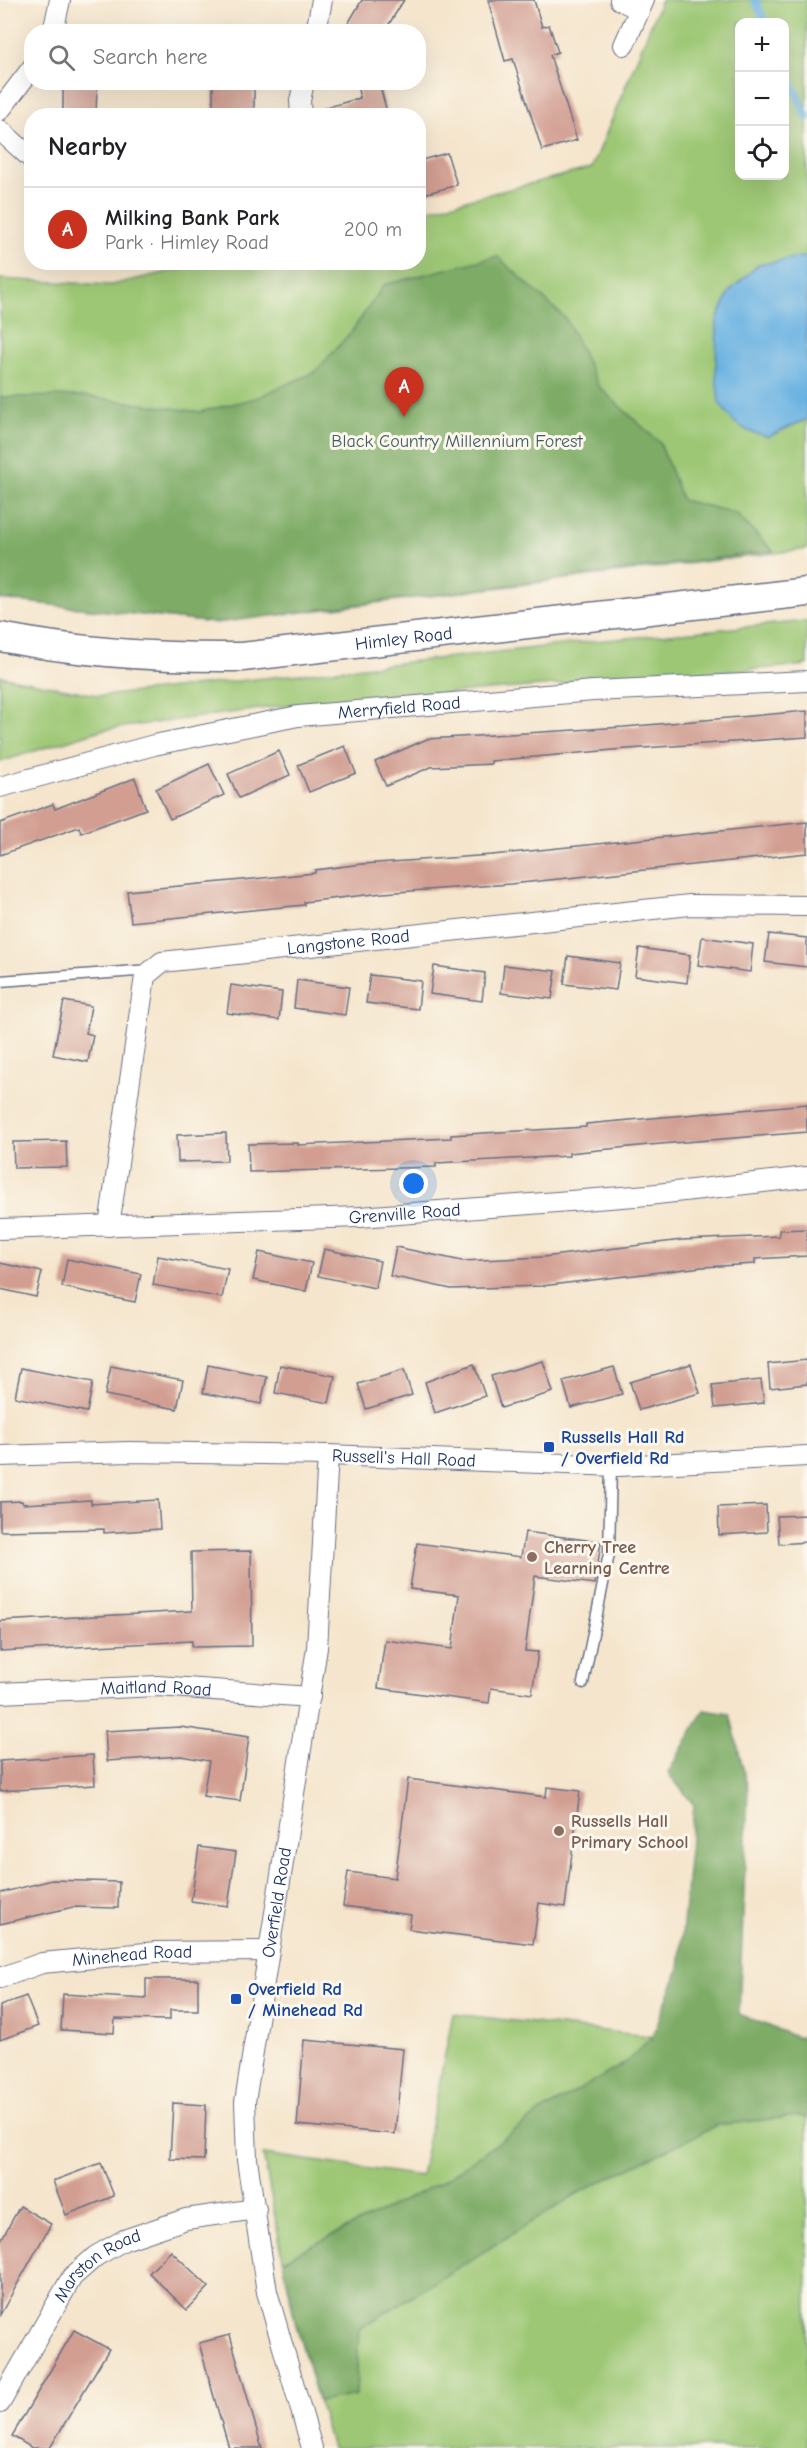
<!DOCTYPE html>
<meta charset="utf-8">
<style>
body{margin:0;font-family:"Comic Neue",sans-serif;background:#f6f6f6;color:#202124}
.controls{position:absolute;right:18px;top:18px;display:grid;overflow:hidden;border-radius:12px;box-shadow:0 6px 24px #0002}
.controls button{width:54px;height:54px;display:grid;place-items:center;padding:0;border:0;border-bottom:2px solid #e0e0e0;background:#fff;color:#202124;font:30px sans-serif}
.you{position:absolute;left:414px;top:1184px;width:21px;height:21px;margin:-15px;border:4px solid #fff;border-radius:50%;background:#1a73e8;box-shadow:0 0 0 9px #1a73e833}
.badge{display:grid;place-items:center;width:39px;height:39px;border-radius:50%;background:#c8321e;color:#fff;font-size:20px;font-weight:700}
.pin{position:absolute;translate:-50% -50px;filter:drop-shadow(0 2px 3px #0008)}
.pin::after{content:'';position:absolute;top:32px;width:21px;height:18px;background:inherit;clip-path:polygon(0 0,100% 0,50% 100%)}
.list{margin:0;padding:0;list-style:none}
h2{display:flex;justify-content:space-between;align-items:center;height:78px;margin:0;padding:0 24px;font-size:26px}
h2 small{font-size:20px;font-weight:400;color:#757577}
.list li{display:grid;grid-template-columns:39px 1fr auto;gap:18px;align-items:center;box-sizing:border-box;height:84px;padding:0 24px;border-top:2px solid #e0e0e0}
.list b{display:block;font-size:22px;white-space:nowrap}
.list p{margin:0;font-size:20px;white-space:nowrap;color:#757577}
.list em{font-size:20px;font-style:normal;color:#757577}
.icon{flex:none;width:33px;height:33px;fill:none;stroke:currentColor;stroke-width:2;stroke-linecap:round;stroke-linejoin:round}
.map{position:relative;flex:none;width:807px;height:2448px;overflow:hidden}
.search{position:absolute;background:#fff;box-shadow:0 6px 24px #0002;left:24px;top:24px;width:402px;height:66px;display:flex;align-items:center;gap:15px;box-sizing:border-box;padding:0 21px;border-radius:24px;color:#757577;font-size:22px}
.panel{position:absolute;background:#fff;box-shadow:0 6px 24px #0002;left:24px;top:108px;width:402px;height:162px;border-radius:24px}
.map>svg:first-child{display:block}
.green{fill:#9dc774;stroke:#5c7b69;stroke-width:1.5;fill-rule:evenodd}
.forest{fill:#7eac66;stroke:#4c6e62;stroke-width:1.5}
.water{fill:#6bb2e2;stroke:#4370a0;stroke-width:1.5}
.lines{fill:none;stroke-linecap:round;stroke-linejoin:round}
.stream{stroke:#6bb2e2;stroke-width:8}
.building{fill:#d29e92}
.lane-casing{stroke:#676f84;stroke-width:13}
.street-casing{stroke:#676f84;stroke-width:22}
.secondary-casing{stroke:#676f84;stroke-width:31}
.lane{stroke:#fff;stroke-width:10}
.street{stroke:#fff;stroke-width:20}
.secondary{stroke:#fff;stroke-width:28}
.transit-dot{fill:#1a4fb4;stroke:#fbf7ec;stroke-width:2}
.education-dot{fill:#8d6e63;stroke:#fbf7ec;stroke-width:2}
.labels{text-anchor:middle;stroke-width:6;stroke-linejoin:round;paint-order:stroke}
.park-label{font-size:18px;fill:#425d65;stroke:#fbf7ec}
.street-label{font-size:18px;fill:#1b2f5e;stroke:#fbf7ec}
.transit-label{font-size:18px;font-weight:bold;fill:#164399;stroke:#fbf7ec;text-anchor:start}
.education-label{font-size:18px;font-weight:bold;fill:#785e54;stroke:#fbf7ec;text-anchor:start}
</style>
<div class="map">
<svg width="807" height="2448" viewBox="0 0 807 2448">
<rect width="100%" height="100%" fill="#fbf7ec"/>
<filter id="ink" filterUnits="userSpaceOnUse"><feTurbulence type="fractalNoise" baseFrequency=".0167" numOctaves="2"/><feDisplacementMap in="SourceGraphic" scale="12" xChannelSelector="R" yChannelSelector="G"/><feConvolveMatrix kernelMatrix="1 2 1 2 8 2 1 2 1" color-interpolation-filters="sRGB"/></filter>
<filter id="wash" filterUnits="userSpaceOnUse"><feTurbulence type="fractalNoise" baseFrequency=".008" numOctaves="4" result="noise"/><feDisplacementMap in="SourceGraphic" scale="24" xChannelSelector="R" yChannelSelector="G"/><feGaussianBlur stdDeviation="1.35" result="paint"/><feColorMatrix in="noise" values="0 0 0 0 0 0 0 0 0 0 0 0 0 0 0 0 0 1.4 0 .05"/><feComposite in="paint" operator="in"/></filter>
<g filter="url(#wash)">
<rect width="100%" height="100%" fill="#f5e5cc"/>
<!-- green -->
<g class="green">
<path d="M661 0H807V549L215 623 0 599V279L111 285 207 263 418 262 419 212 592 168ZM740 22H784V176H740Z"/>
<path d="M807 621V665L274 707 101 730 0 762V676L102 696 596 641Z"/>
<path d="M453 2014 807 2054V2448H332L295 2321 263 2154 421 2176Z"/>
</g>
<!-- forest -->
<g class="forest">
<path d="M497 256 566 319 599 387 660 443 682 500 735 513 773 551 215 623 0 599V397L83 396 200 412 256 398 315 372 352 331 384 285Z"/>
<path d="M704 1710 730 1714 748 1789 739 2014 796 2037 807 2038V2118L798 2116 718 2125 580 2192 359 2329 356 2395 319 2402 295 2321 283 2260 443 2181 546 2109 624 2064 652 2037 679 1969 694 1805 668 1773Z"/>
</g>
<!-- water -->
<path class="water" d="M799 257H807V419L768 437 748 431 734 422 719 403 716 373 717 320 730 291 758 265Z"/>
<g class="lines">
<!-- stream -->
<g class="stream">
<path d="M755 0 765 22"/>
<path d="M784 66 807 117"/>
</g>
</g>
<g id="blocks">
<!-- building -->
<g class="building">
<path d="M362 0H404L384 32H343Z"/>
<path d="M488 0H534L542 27 549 25 558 52 550 55 577 140 542 150 513 59 505 61Z"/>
<rect x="213" y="82" width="41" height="34"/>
<path d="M356 82H379L388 116H322L321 109 360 98Z"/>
<path d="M63 84 97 85 96 116H63Z"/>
<path d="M447 153 457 185 424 194 418 174V161Z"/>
<path d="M807 711V737L613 750 491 761V764L431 767 386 786 375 762 427 739 624 727Z"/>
<path d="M345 746 356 773 309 792 298 765Z"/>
<path d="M279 751 290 775 239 798 228 774Z"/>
<path d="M209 764 224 795 170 819 156 789Z"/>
<path d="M135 778 146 809 81 833 79 827 0 855V823L53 804 55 809Z"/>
<path d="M807 822V853L511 884 383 893 304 902V905L131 922 127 891 315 873V870L362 864 492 855Z"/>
<path d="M769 934 807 938V967L765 962Z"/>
<path d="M702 937 753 944 750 972 698 965Z"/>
<path d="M639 948 690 955 687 983 635 976Z"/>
<path d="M568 956 620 963 616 990 564 984Z"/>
<path d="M504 965 556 971 552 999 501 993Z"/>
<path d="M434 966 485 973 482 1001 430 994Z"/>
<path d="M370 975 421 981 418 1009 366 1003Z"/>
<path d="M297 980 349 987 345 1015 294 1008Z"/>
<path d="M231 985 282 992 279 1020 227 1013Z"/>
<path d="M64 1001 91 1006 86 1033 93 1035 88 1062 53 1055Z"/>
<path d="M807 1104V1132L649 1145 569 1153V1156L436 1163V1167L249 1172 248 1144 298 1143V1145L451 1138V1135L586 1127V1124Z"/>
<path d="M226 1133 227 1161 178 1162 177 1135Z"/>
<path d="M66 1141 67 1167 14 1168 13 1142Z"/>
<path d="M807 1229V1256L755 1259V1264L702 1267 542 1286 451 1289 390 1276 396 1247 462 1261 543 1257 682 1240 779 1236V1230Z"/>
<path d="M324 1249 380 1261 375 1288 318 1276Z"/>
<path d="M259 1252 312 1263 306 1291 253 1280Z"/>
<path d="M158 1256 228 1269 222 1298 153 1285Z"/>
<path d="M67 1259 141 1274 135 1302 62 1287Z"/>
<path d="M0 1263 42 1272 36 1297 0 1289Z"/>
<path d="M807 1360V1384L770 1388 768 1364Z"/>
<path d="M543 1361 553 1392 501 1408 491 1376Z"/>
<path d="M474 1364 485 1396 435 1413 425 1382Z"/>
<path d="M691 1364 700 1393 639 1410 630 1382Z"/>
<path d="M208 1365 267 1377 261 1404 203 1393Z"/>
<path d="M280 1365 335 1376 329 1403 275 1393Z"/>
<path d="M111 1366 183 1380 177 1409 105 1395Z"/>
<path d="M614 1367 622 1394 571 1408 563 1381Z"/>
<path d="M21 1368 93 1382 87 1412 15 1397Z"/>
<path d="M404 1370 412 1395 366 1409 358 1384Z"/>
<path d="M761 1380 764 1403 715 1408 712 1385Z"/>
<path d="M91 1500V1504L158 1500 160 1529 104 1533V1529L0 1531V1502L22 1501 23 1504Z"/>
<path d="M766 1505 767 1532 719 1535 718 1507Z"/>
<path d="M807 1515V1542L779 1544 777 1516Z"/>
<path d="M525 1532 601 1542 595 1584 535 1576 525 1651 538 1652 532 1694 491 1688 489 1703 378 1688 385 1640 452 1649 459 1595 410 1589 417 1543 521 1557Z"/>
<path d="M251 1551 252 1646 192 1647V1641L0 1651V1621L192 1611 191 1552Z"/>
<path d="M180 1727 249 1737 240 1801 203 1796 209 1761 181 1756 107 1761 105 1731Z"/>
<path d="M93 1755 95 1785 0 1791V1761Z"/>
<path d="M408 1779 546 1797 547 1787 580 1791 565 1907 539 1903 533 1944 409 1929 411 1915 343 1906 348 1872 395 1878Z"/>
<path d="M199 1847 236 1852 228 1906 191 1901Z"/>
<path d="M52 1880 119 1882 118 1908 73 1907 0 1924V1893Z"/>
<path d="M146 1979H198V2010H170V2020L115 2019 114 2033 61 2030 63 1994 146 1999Z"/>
<path d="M26 1996 38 2026 0 2040V2006Z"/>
<path d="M304 2040 403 2049 395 2134 297 2125Z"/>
<path d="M173 2103 206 2105 204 2160 170 2159Z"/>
<path d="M101 2163 114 2196 66 2215 53 2181Z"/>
<path d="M20 2206 51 2224 0 2315V2242Z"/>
<path d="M171 2251 209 2287 187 2310 149 2273Z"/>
<path d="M74 2330 109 2349 50 2448H32L12 2436Z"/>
<path d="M230 2335 253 2417 262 2448H229L214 2397 199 2343Z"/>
</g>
</g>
</g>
<g filter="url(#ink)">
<use href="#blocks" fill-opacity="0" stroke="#676f84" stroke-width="1.5"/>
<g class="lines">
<!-- lane casing -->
<g class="lane-casing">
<g id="lane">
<path d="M0 981 150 970"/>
<path d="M583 1683 609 1554 611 1466"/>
</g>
</g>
<!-- street casing -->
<g class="street-casing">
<g id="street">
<path d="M620 0 638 9"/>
<path d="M53 32 60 0"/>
<path d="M316 32 322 0"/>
<path d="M624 45 644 0"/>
<path d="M0 110 32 68"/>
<path d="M301 116 300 101 304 82"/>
<path d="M0 130 31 158"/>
<path id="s1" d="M0 787 154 745 298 716 593 691 807 681"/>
<path id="s2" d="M109 1226 145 976 162 962 690 905 807 906"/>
<path id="s3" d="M0 1229 360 1217 648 1195 807 1177"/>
<path id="s4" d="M0 1456 129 1452 328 1455 618 1466 807 1456"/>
<path id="s5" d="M0 1693 158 1686 310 1697"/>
<path id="s6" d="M0 1978 42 1963 156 1952 268 1951"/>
<path id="s7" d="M0 2403 72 2277 96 2256 124 2240 186 2219 256 2209"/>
<path id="s8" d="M312 2448 267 2292 247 2160 245 2102 317 1648 328 1455"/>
</g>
</g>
<!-- secondary casing -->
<g class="secondary-casing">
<g id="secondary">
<path id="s9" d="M0 637C82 653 158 658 242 657L807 592"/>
</g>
</g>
<!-- lane -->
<use href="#lane" class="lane"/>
<!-- street -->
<use href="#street" class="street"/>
<!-- secondary -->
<use href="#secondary" class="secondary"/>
</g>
</g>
<!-- markers -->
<g class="transit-dot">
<rect x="543" y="1441" width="12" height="12" rx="3"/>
<rect x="230" y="1993" width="12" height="12" rx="3"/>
</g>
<g class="education-dot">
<circle cx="532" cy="1557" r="6"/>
<circle cx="559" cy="1831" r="6"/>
</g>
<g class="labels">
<!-- park labels -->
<g class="park-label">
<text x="457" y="447">Black Country Millennium Forest</text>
</g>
<!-- street labels -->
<g class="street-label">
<text dy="6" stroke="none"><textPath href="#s9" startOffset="406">Himley Road</textPath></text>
<text dy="6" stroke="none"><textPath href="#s1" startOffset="408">Merryfield Road</textPath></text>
<text dy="6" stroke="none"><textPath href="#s2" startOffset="462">Langstone Road</textPath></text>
<text dy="6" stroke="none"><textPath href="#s3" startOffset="405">Grenville Road</textPath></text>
<text dy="6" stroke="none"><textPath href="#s4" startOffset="404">Russell's Hall Road</textPath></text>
<text dy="6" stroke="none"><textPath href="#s5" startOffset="156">Maitland Road</textPath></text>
<text dy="6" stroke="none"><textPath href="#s8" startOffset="556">Overfield Road</textPath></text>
<text dy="6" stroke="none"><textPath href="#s6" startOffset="135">Minehead Road</textPath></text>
<text dy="6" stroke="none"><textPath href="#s7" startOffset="172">Marston Road</textPath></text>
</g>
<!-- transit labels -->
<g class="transit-label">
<text x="561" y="1443">Russells Hall Rd<tspan x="561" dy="21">/ Overfield Rd</tspan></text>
<text x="248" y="1995">Overfield Rd<tspan x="248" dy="21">/ Minehead Rd</tspan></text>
</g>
<!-- education labels -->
<g class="education-label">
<text x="544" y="1553">Cherry Tree<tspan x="544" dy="21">Learning Centre</tspan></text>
<text x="571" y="1827">Russells Hall<tspan x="571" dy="21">Primary School</tspan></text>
</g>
</g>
</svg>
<div class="controls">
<button>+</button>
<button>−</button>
<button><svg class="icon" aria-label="locate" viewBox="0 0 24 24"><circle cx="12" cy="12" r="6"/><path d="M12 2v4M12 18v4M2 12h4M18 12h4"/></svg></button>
</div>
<div class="you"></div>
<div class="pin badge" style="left:404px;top:417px">A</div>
<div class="search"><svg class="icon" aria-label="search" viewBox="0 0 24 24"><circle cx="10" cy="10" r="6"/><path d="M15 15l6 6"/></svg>Search here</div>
<section class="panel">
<h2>Nearby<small></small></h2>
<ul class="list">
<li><span class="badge">A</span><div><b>Milking Bank Park</b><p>Park · Himley Road</p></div><em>200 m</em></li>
</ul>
</section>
</div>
